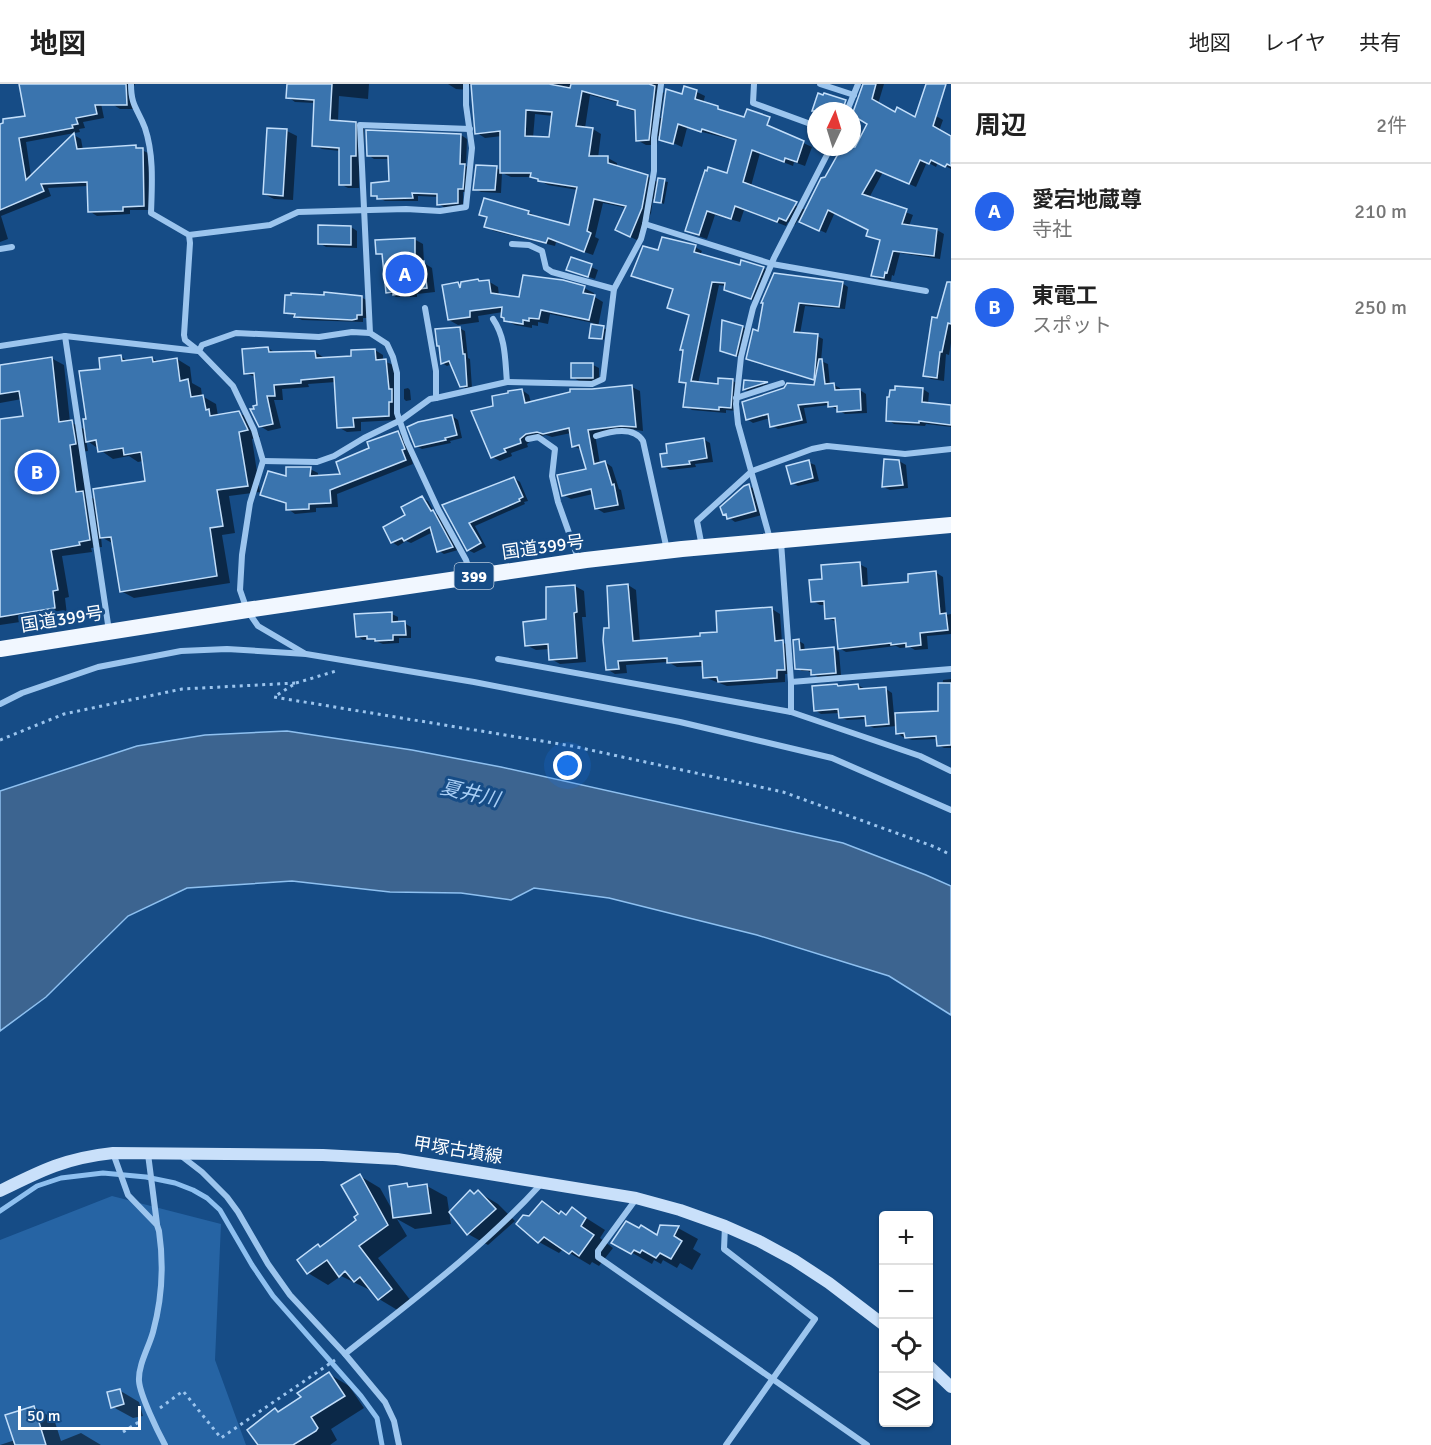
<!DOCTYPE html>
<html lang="ja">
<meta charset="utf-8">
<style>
body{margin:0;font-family:Signika,"Noto Sans JP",sans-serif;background:#f6f6f6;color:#222}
.controls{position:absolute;right:18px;bottom:18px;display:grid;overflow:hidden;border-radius:6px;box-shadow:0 2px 4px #0004}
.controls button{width:54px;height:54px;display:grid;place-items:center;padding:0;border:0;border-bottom:2px solid #e0e0e0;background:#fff;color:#222;font:30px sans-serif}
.compass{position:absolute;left:807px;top:18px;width:54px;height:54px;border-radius:50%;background:#fff;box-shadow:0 2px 4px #0004;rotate:4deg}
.scale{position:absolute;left:18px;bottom:15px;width:123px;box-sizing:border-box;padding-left:6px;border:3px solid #fff;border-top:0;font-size:16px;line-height:21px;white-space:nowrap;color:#fff;-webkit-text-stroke:4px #164c86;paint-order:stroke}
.you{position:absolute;left:568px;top:682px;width:21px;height:21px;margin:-15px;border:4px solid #fff;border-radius:50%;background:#1a73e8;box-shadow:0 0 0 9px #1a73e833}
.badge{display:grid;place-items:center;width:39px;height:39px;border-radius:50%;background:#2563eb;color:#fff;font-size:20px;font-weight:700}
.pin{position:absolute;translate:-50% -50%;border:3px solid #fff;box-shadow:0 2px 6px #0006}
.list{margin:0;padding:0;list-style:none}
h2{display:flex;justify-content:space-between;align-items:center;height:78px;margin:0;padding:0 24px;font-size:26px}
h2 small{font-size:20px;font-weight:400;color:#767676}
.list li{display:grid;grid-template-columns:39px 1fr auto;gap:18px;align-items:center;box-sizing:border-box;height:96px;padding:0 24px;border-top:2px solid #e0e0e0}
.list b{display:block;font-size:22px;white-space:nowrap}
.list p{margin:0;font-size:20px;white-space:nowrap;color:#767676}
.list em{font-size:20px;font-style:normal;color:#767676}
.icon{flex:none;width:33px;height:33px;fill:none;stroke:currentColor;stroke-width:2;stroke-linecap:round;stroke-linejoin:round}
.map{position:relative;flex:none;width:951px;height:1361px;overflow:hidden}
header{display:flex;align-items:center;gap:36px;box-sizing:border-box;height:84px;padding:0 30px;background:#fff;border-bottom:2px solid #e0e0e0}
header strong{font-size:28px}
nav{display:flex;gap:33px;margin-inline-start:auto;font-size:21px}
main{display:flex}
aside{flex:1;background:#fff}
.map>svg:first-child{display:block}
.green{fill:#2664a4}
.water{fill:#3c6490;stroke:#8ec0f0;stroke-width:1.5}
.shadow{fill:#0007;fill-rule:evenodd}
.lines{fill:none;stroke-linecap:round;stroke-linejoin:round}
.stream{stroke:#8ec0f0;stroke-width:5}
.building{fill:#3a74ae;stroke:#c2defa;stroke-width:1.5;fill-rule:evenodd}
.path{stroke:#9cc5ee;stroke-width:3;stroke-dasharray:3 4.5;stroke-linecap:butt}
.minor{stroke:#9cc5ee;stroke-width:6}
.secondary{stroke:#c9e0fa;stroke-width:12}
.trunk{stroke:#f1f7ff;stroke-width:16}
.labels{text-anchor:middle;stroke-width:6;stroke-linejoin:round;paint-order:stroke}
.shield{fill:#164c86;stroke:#b9c9db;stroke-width:1.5}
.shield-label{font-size:16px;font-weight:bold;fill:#fff}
.street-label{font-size:18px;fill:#fff;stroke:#164c86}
.water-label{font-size:20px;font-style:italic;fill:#a8cef5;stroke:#164c86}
</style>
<header>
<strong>地図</strong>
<nav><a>地図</a><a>レイヤ</a><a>共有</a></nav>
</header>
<main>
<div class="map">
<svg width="951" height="1361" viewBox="0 0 951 1361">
<rect width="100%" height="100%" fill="#164c86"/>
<!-- green -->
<path class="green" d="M112 1112 221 1140 215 1276 246 1361H0V1156Z"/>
<!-- water -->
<path class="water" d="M287 647 412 666 501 683 843 759 926 791 951 802V931L889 892 757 851 609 814 534 804 511 816 461 809 390 808 292 797 187 804 128 832 46 913 0 947V707L137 662 205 651Z"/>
<!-- shadow -->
<g class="shadow">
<path d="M21 0H97L104 34 83 38 85 44 79 45 80 48 26 58 31 92 74 51 81 55 83 66 136 63 150 70 152 126H130V130L97 132 89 127 88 102 48 104 51 112 1 132 8 155 0 158V41L27 33Z"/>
<path d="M112 0H135L133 5 134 25H120L112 20Z"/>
<path d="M288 0H369L368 15 339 12 338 38 356 39 364 44V75H359V104H348L340 100V67L322 65 314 61 315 19 295 18 288 13Z"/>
<path d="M448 0H470L469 6 456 5Z"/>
<path d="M472 0H660L661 7 664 9 660 34H663L683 12 697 8 705 12 703 19 765 41 812 63 805 82 794 78 793 82 760 69 751 102 806 126 844 63H852L856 65 869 39 865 0H884L878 20 896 30 916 36 936 32 943 36 939 47 951 53V85L938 78 936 83 927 78 916 103 883 88 869 114 913 131 909 142 937 146 944 150 940 175 900 169 894 192 892 191 891 197 879 195 872 191 882 157 868 151 870 145 835 128 826 149 798 136 795 141 788 138 786 142 744 126 740 138 715 131 707 155 695 151 687 146 728 90 737 57 687 44 682 63 658 52 657 61H646L637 56V28L627 25 619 19 590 11 585 44 593 45 601 50 598 74H608L617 79V83L647 92 659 99V96L668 98 664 120 653 115 651 129 639 157 626 151 627 124 603 119 595 153 599 155 593 171 556 158 555 162 494 147 486 143 488 134 481 130 485 116 529 128 537 133 570 143 578 106 548 101 533 93H511L502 89 501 109 481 108 475 105 496 84 502 87V52L485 54 477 49ZM535 30 553 32 550 54H533Z"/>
<path d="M287 47 297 52 293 116 274 115 264 110Z"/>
<path d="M461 51 467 55 466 82 471 85 468 108H463V122L445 124 439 120V113L418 112V117H385L373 111 390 98V75H374L368 71Z"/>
<path d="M320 142 351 143 357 147V164L326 163 319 159Z"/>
<path d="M414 155 423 160 424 179 432 184 435 208 417 210V213H396L388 208 384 173 377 169Z"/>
<path d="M695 163 702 167 700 171 741 182 763 184 770 188 758 218 733 209 726 205V202L719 201 698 300 719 302 720 296 733 297 740 301 738 327 726 326V329L692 326 685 322 687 301 680 297 690 232 669 223 674 206 633 191 658 168Z"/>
<path d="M572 175 598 186 595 195 568 186Z"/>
<path d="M478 196 482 198 488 197 498 203 499 212 520 215 584 204 594 209 593 212 603 218 598 243 606 245 604 256 591 253 593 239 550 230 548 240 538 238V242L532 241V244L515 241 505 236 503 228 478 232 479 238 458 241 449 236 458 200 462 202Z"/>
<path d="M842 199 848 203 845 225 805 222 800 250 817 252 823 255 821 277 828 280 830 301H834L840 304 841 307 860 306 866 310 867 329 845 330 829 321 804 324 807 339 778 345 772 342 770 334 753 339 747 335 815 303 816 297 748 274 759 249 765 219Z"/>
<path d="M951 209V259L949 271 946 270 944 297 931 295 924 292 938 236Z"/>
<path d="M292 213H361L368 217V234H363V238L302 236 286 228Z"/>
<path d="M743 243 749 247 742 274 722 266Z"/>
<path d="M459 244 465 247 468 274 470 275 472 304 467 305 462 302 452 280 447 282 442 279Z"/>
<path d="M268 264 276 269 315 268 323 273V275L353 274 375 266 383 271V277L394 281 397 336 361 338V347L347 348 338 343 336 298 308 300 309 303 282 305 283 316H274L281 344 268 347 260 342 256 293 245 289Z"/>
<path d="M120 272 129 278 152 274 159 278 177 275 190 283 192 299 201 304 202 312 216 320 218 332 239 329 252 336 260 353 252 355 260 408 229 412 235 449 222 451 230 499 134 514 121 507 114 460 101 453 102 463 91 464 92 468 62 472 69 513 65 514 67 531 0 541V340L24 333 22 315 0 319V282L51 274 64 281 70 338 86 346 102 286ZM86 356 113 375 129 372 138 378 143 377 146 398 96 416 87 411 81 368 88 367Z"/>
<path d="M593 281 599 284V297H579L572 293Z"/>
<path d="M745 298 769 300 747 307 744 305Z"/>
<path d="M632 303 640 307 643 347 630 345 595 350 600 380 605 378 612 383 619 405 621 406 625 425 604 429 596 424 593 410 571 415 563 411 588 386 582 366 573 362 571 349 552 353 546 351 534 354 527 360 528 363 511 369 512 372 500 377 492 373 495 323 522 306 529 311 531 319Z"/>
<path d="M897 303 923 305 929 309 928 320 951 323V343L926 340 925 342 894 340 888 336Z"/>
<path d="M408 304 410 306 411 316 406 317 404 315V305Z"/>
<path d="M452 332 458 336 462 354 450 357 451 359 422 365 416 362Z"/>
<path d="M397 348 405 353 413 380 337 410 338 423 316 424V428L295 430 288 425 287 420 262 411 287 394 310 385 318 389V393L343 392 371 364Z"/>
<path d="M703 355 710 359 713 378 695 380 696 383 670 386 663 382Z"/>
<path d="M899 377 906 381 908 404 890 406 883 403Z"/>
<path d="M808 378 815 381 819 397 798 402 792 399Z"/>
<path d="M514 394 520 398 528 417 524 418 525 420 475 442 486 463 474 469 468 466 444 422Z"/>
<path d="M749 402 756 406 762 431 735 438 724 430Z"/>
<path d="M422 414 428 417 435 430 439 431 458 466 444 470 439 467 433 448 411 459 406 457 398 462 392 458Z"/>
<path d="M859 480 867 484 868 503 910 499 935 488 943 493 946 531 951 530V550L927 552 928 565 915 566 910 563 900 564 896 562 846 568 839 564 837 538 827 534 826 521H820L813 517 824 496Z"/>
<path d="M628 501 636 506 640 558 702 553 719 550 772 525 780 530 782 558 791 563 793 590H785V598L727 602 704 593V582L677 583 668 578 626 581 627 589 615 590 607 585 610 545Z"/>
<path d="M575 502 584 507 586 533H582L586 578 560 580 551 575 550 565 536 566 526 561Z"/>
<path d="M392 530 398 533V539H404L411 543V554H399V559L383 560 370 555 363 556 357 552Z"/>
<path d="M799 557 804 560 805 567 834 564 839 568 841 591 818 593 808 587H802L797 584Z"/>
<path d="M951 595V664H944L938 661V655L912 656 903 653 897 649V642L874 644 867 641V635L847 636 840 633V629L821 630 815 626 858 601 865 605H886L892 609 894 631 940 629 943 596Z"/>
<path d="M360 1092 380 1104 394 1129 407 1101 412 1104 427 1102 447 1113 451 1140 415 1145 397 1135 407 1152 378 1174 411 1217 399 1227 379 1215 374 1208 341 1192 328 1201 308 1189 299 1176 321 1164 358 1137Z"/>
<path d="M471 1108 476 1111 478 1108 498 1120 515 1137 488 1161 468 1150Z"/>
<path d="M543 1119 567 1132 572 1125 605 1146 600 1154 613 1164 599 1182 592 1178 590 1181 563 1165 559 1169 539 1158 518 1140 525 1131 530 1134Z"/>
<path d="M662 1142 678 1144 698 1155 693 1165 701 1170 692 1186 680 1179 677 1184 663 1176 661 1180 654 1176 652 1180 613 1158 658 1153Z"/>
<path d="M329 1290 349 1302 364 1324 331 1345 337 1356 330 1361H260L275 1326 280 1329 303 1314Z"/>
<path d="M119 1306 139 1318 143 1332 133 1334 113 1323Z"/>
<path d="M34 1323 54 1335 61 1357 81 1349 101 1361H0L15 1356Z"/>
</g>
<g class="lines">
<!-- stream -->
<path class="stream" d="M0 1127 37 1102 61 1094 103 1089 146 1093 175 1099 193 1106 207 1114 220 1126 252 1181 273 1212 361 1312 377 1334 382 1361"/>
</g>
<!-- building -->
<g class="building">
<path d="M19 0H126L127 21H95L97 30 76 34 78 40 72 41 73 44 19 54 26 96 74 49 77 65 136 61V64H143L144 122 123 123V127L88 128 87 98 41 100 44 107 0 126V40L3 39V35L25 32Z"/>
<path d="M287 0H332L330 36 356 38V72H351V101H339V64L312 62 314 16 286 14Z"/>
<path d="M471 0H549L570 4 571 0H649L655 2 649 56 636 57 635 26 617 21 618 17 582 7 576 42 593 44 589 72H608V79L648 91 642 124 630 153 615 146 626 122 594 115 587 147 591 149 584 168 548 154 546 159 484 143 487 133 479 131 484 114 529 127 528 130 569 141 577 103 538 97V95L530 93 531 89H500V47L475 50ZM526 26 552 28 549 53 525 52Z"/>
<path d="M863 0H876L872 15 895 28 897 23 915 33 926 0H946L933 42 951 52V82L947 80 945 83 931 76 929 80 920 76 909 100 876 86 862 110 907 125 902 140 937 145 934 172 893 167 887 189 885 188 884 194 871 192 880 156 866 152 868 146 828 126 819 147 799 138 821 94 825 93 842 63H855L867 40 852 31Z"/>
<path d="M684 2 697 6 695 15 718 22V25L744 33 747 25 770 33 767 41 804 57 797 78 785 74 784 78 752 66 743 98 797 118 786 137 779 134 777 138 735 122 731 135 707 127 699 151 685 147 705 86 707 87 708 83 727 89 736 56 702 45 701 48 678 40 673 60 659 56 666 5 682 10Z"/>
<path d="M818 9 823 11 824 9 846 16 842 27H812Z"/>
<path d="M267 44 287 45 283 112 263 110Z"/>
<path d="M366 46 461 50 460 80H465L463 105H458V119L437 121V110L412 109 413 114 377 115V112H371V99L389 97 388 72H367Z"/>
<path d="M476 81 497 82 495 106H473Z"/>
<path d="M658 94 665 95 661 119 654 118Z"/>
<path d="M318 141 351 142V161L318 160Z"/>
<path d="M662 153 696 161 694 168 740 181 741 176 764 183 751 215 724 206 725 199 712 198 691 297 718 300V294L733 295 731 324 719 323V326L683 323 686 299 679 298 683 266H680L689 231 667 224 673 205 631 192 643 162 658 166Z"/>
<path d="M415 154V178L424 177 427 204 409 206V209L393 211V208L386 209 382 170H376L375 156Z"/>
<path d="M571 173 592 180 588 193 566 186Z"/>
<path d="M774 189 843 198 839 223 799 219 794 248 818 250 814 296 746 275 753 245 758 247 763 219H761Z"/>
<path d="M523 191 563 196 585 202 583 209 595 211 589 236 541 226 539 235 529 234V237L523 236V240L504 237V234L501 233 502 223 470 227V233L448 236 442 201 458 198 460 204 461 198 478 195 479 197 489 196 491 209 519 213Z"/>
<path d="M947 198H951V240L948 239 942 268H940L937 294 923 292 932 233 937 234Z"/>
<path d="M324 208 362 212V231H357V235L352 236 294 233 295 230 284 229 285 211H291V209L324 211Z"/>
<path d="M722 236 743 242 736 272 720 267Z"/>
<path d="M591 240 604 242 602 255 589 254Z"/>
<path d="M460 243 463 270H465L467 302 460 303 449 277 441 280 439 262H437L435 245Z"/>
<path d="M268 263 269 268 315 267 316 274 351 272V266L375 265 376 276 386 275 389 305H392V318H389V332L353 334 354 343 337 344 334 293 301 296V299L274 301 275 312H267L273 340 259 343 250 325H254L253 322 257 321 254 289 244 290 242 265Z"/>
<path d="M121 271 122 277 152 273 153 278 177 274 180 297 188 295 191 313 203 311 206 326 209 325 210 332 239 327 248 346 239 348 248 402 217 406 223 442 210 444 217 492 120 508 111 453 100 454 93 405 145 397 141 368 124 371 123 364 98 368 96 356 86 358 83 335H86L79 287 100 285 99 274Z"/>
<path d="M52 273 59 338 72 336 76 360 70 361 76 408 83 407 90 456 79 458 80 461 51 466 58 506 53 507 55 524 0 533V335L23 332 19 307 0 310V281Z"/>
<path d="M819 275H822L825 300 834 299 835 306 860 305 861 326 837 328V322L828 323V318L798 321 802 336 770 343 768 330 746 336 742 318 784 304 787 299 814 301Z"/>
<rect x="571" y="279" width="22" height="15"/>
<path d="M744 296 768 298 743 306Z"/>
<path d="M632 301 636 343 621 342 588 346 594 380 605 377 612 401 614 400 618 421 595 425 591 405 562 412 557 391 586 385 579 361 572 363 569 344 543 350 537 348 526 350 520 355 521 359 504 365 506 368 491 374 471 327 493 322 492 312 508 309V307L522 305 525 319 570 308V305H592Z"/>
<path d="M895 302 923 304 922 318 951 321V341L919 337V339L886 337 887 313H889L890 306H895Z"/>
<path d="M452 331 457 351 445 354 446 356 415 363 407 343 418 338Z"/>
<path d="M398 347 405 365 402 366 406 376 330 406 331 419 309 420V425L286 426V419L260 411 268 387 286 392V383H311L310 392 340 390 336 378 369 364 367 358Z"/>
<path d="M704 354 707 374 689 377 690 380 662 383 660 370 667 369 666 360Z"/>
<path d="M884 375 899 376 903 401 882 403Z"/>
<path d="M809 376 813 394 791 400 786 382Z"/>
<path d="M514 393 523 413 519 415 520 417 469 439 481 459 467 467 442 421Z"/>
<path d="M749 400 756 427 727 435 726 430 723 431 720 423 744 402Z"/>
<path d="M422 412 431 427 433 426 453 463 437 468 430 443 404 457 402 454 391 459 383 443 405 431 401 423Z"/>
<path d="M860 478 862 502 908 498V490L936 487 940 530 946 529 948 546 920 549 921 561 906 563V559L891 561V559L838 565 835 534 825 535 824 517 811 518 809 496 822 495 821 481Z"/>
<path d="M628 500 633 557 700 552V549L717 548 716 527 772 523 775 557 783 556 785 586H777V594L718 598 717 593 703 594 702 577 667 579V574L618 577 619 585 606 586 603 556 604 544H609L607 502Z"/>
<path d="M575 501 577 528 574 529 577 574 549 576 548 560 525 562 523 538 546 535V503Z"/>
<path d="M392 528V538L405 537 406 551H393V556L375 557V555H367V552L356 553 354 530Z"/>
<path d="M799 555 800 566 834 563 836 589 811 591V586L795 585 793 556Z"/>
<path d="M938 599H951V661L937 662 936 652 905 654 904 649 896 650 895 629 938 627Z"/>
<path d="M837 600 838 602 858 600 859 605 886 603 889 640 866 642 865 632 839 634 838 625 814 627 812 602Z"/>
<path d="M360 1090 388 1141 359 1162 392 1205 378 1216 360 1193 354 1198 345 1187 339 1193 327 1176 307 1190 297 1176 318 1160 320 1163 356 1136 354 1133 358 1130 341 1101Z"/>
<path d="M407 1099 408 1103 427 1100 431 1129 393 1134 389 1102Z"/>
<path d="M470 1106 474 1110 478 1106 496 1125 467 1151 449 1128Z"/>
<path d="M542 1117 559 1130 561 1127 566 1131 572 1123 586 1134 581 1142 594 1151 579 1172 572 1167 569 1170 544 1153 538 1159 516 1140 523 1131 529 1132Z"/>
<path d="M626 1137 639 1144 641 1141 657 1151 660 1141 679 1142 674 1152 682 1157 671 1175 660 1169 656 1174 642 1166 640 1169 634 1166 631 1170 611 1159Z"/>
<path d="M329 1288 345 1312 311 1333 318 1344 316 1347 293 1361H258L247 1346 275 1324 278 1328 301 1313 297 1309Z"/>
<path d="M120 1305 124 1320 111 1324 107 1308Z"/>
<path d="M34 1322 46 1361H15L5 1331Z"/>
</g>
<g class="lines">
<!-- path -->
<g class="path">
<path d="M296 599 336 587"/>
<path d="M0 656 64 630 182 605 296 599 274 613 572 662 783 708 935 763 951 771"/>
<path d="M160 1324 183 1307 221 1354 335 1276"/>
<path d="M123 1348 142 1336"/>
</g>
<!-- minor -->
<g class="minor">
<path d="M131 0C131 23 138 25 145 44 154 71 152 101 151 129L189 151 190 159 184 251 185 256 199 267"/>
<path d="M754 0 753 19 816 42"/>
<path d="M820 0 854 11"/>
<path d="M847 27 858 0"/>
<path d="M645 140 772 180 926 207"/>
<path d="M189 151 270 141 298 128 406 125 440 127 466 123 472 64 466 21V0"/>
<path d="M512 160 529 161 542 167 546 184 552 188 614 205"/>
<path d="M0 165 12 163"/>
<path d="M425 224 436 287V314"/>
<path d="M493 235C506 254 505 276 507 298"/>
<path d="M370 249 360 41 470 45"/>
<path d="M65 252 109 547"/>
<path d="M0 262 65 252 198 267"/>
<path d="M736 314 782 299"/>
<path d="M596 352C611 347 634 342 643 357L667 466"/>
<path d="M528 355 538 353 555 365 552 392 558 418 579 477"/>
<path d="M263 377 317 378 334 372 364 354 401 336 430 315 436 314 507 298 592 300 603 295 614 205 641 155 645 140 654 87V54L661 0"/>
<path d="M770 455 738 340 736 320 741 273 753 224 774 174 831 63"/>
<path d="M781 458 791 598V628"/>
<path d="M702 463 697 437 752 387 812 365 827 362 905 370 951 365"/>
<path d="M304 569 258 542 247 526 240 506 242 471 250 419 263 377 254 346 233 302 199 267 202 261 236 249 319 253 352 248 370 249 387 260 393 273 397 289V329L407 358 438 425 466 476 471 492"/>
<path d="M498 575 791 628 920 672 951 687"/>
<path d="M791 598 951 585"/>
<path d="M0 620 22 609 98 583 181 567 227 565 306 570 474 598 680 638 832 674 951 726"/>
<path d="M113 1069 128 1111 157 1141 159 1147C164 1181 162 1215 153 1248 149 1263 138 1281 139 1297 140 1311 158 1348 165 1361"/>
<path d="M148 1070 157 1140"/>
<path d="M180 1071 202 1088 227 1113 238 1128 268 1180 290 1211 345 1270 385 1318 394 1337 399 1361"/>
<path d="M636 1115 598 1167V1173L867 1361"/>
<path d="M725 1142 724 1165 815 1235 726 1361"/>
<path d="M345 1270C413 1216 483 1164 541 1100"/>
</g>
<!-- secondary -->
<g class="secondary">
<path d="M0 1107C42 1086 66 1074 113 1069L323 1071 397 1075 636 1114 680 1126 725 1142 759 1157 794 1176 829 1199 884 1241"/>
<path d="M928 1281 951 1303"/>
</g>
<!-- trunk -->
<path class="trunk" d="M0 565 247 526 586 476 682 465 951 441"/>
</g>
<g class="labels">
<!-- shield labels -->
<rect class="shield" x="454.5" y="479" width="39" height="26" rx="4.5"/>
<g class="shield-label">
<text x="474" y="498">399</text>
</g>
<!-- street labels -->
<g class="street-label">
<text transform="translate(543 463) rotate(-8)" y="6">国道399号</text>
<text transform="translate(62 535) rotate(-9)" y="6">国道399号</text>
<text transform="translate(458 1066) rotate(9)" y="6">甲塚古墳線</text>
</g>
<!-- water labels -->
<g class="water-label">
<text transform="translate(470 709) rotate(13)" y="7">夏井川</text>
</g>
</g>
</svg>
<div class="controls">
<button>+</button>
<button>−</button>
<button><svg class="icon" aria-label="locate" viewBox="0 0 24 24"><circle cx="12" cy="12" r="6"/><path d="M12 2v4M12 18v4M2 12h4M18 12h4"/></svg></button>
<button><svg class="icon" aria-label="layers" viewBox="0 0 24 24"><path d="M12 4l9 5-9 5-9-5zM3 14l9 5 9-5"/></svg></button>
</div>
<svg class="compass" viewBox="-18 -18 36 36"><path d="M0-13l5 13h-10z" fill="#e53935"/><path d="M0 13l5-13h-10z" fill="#767676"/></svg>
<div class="scale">50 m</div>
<div class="you"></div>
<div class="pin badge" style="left:405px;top:190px">A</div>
<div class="pin badge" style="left:37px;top:388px">B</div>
</div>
<aside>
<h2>周辺<small>2件</small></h2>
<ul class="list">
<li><span class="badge">A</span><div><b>愛宕地蔵尊</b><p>寺社</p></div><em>210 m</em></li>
<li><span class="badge">B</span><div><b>東電工</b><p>スポット</p></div><em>250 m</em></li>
</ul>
</aside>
</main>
